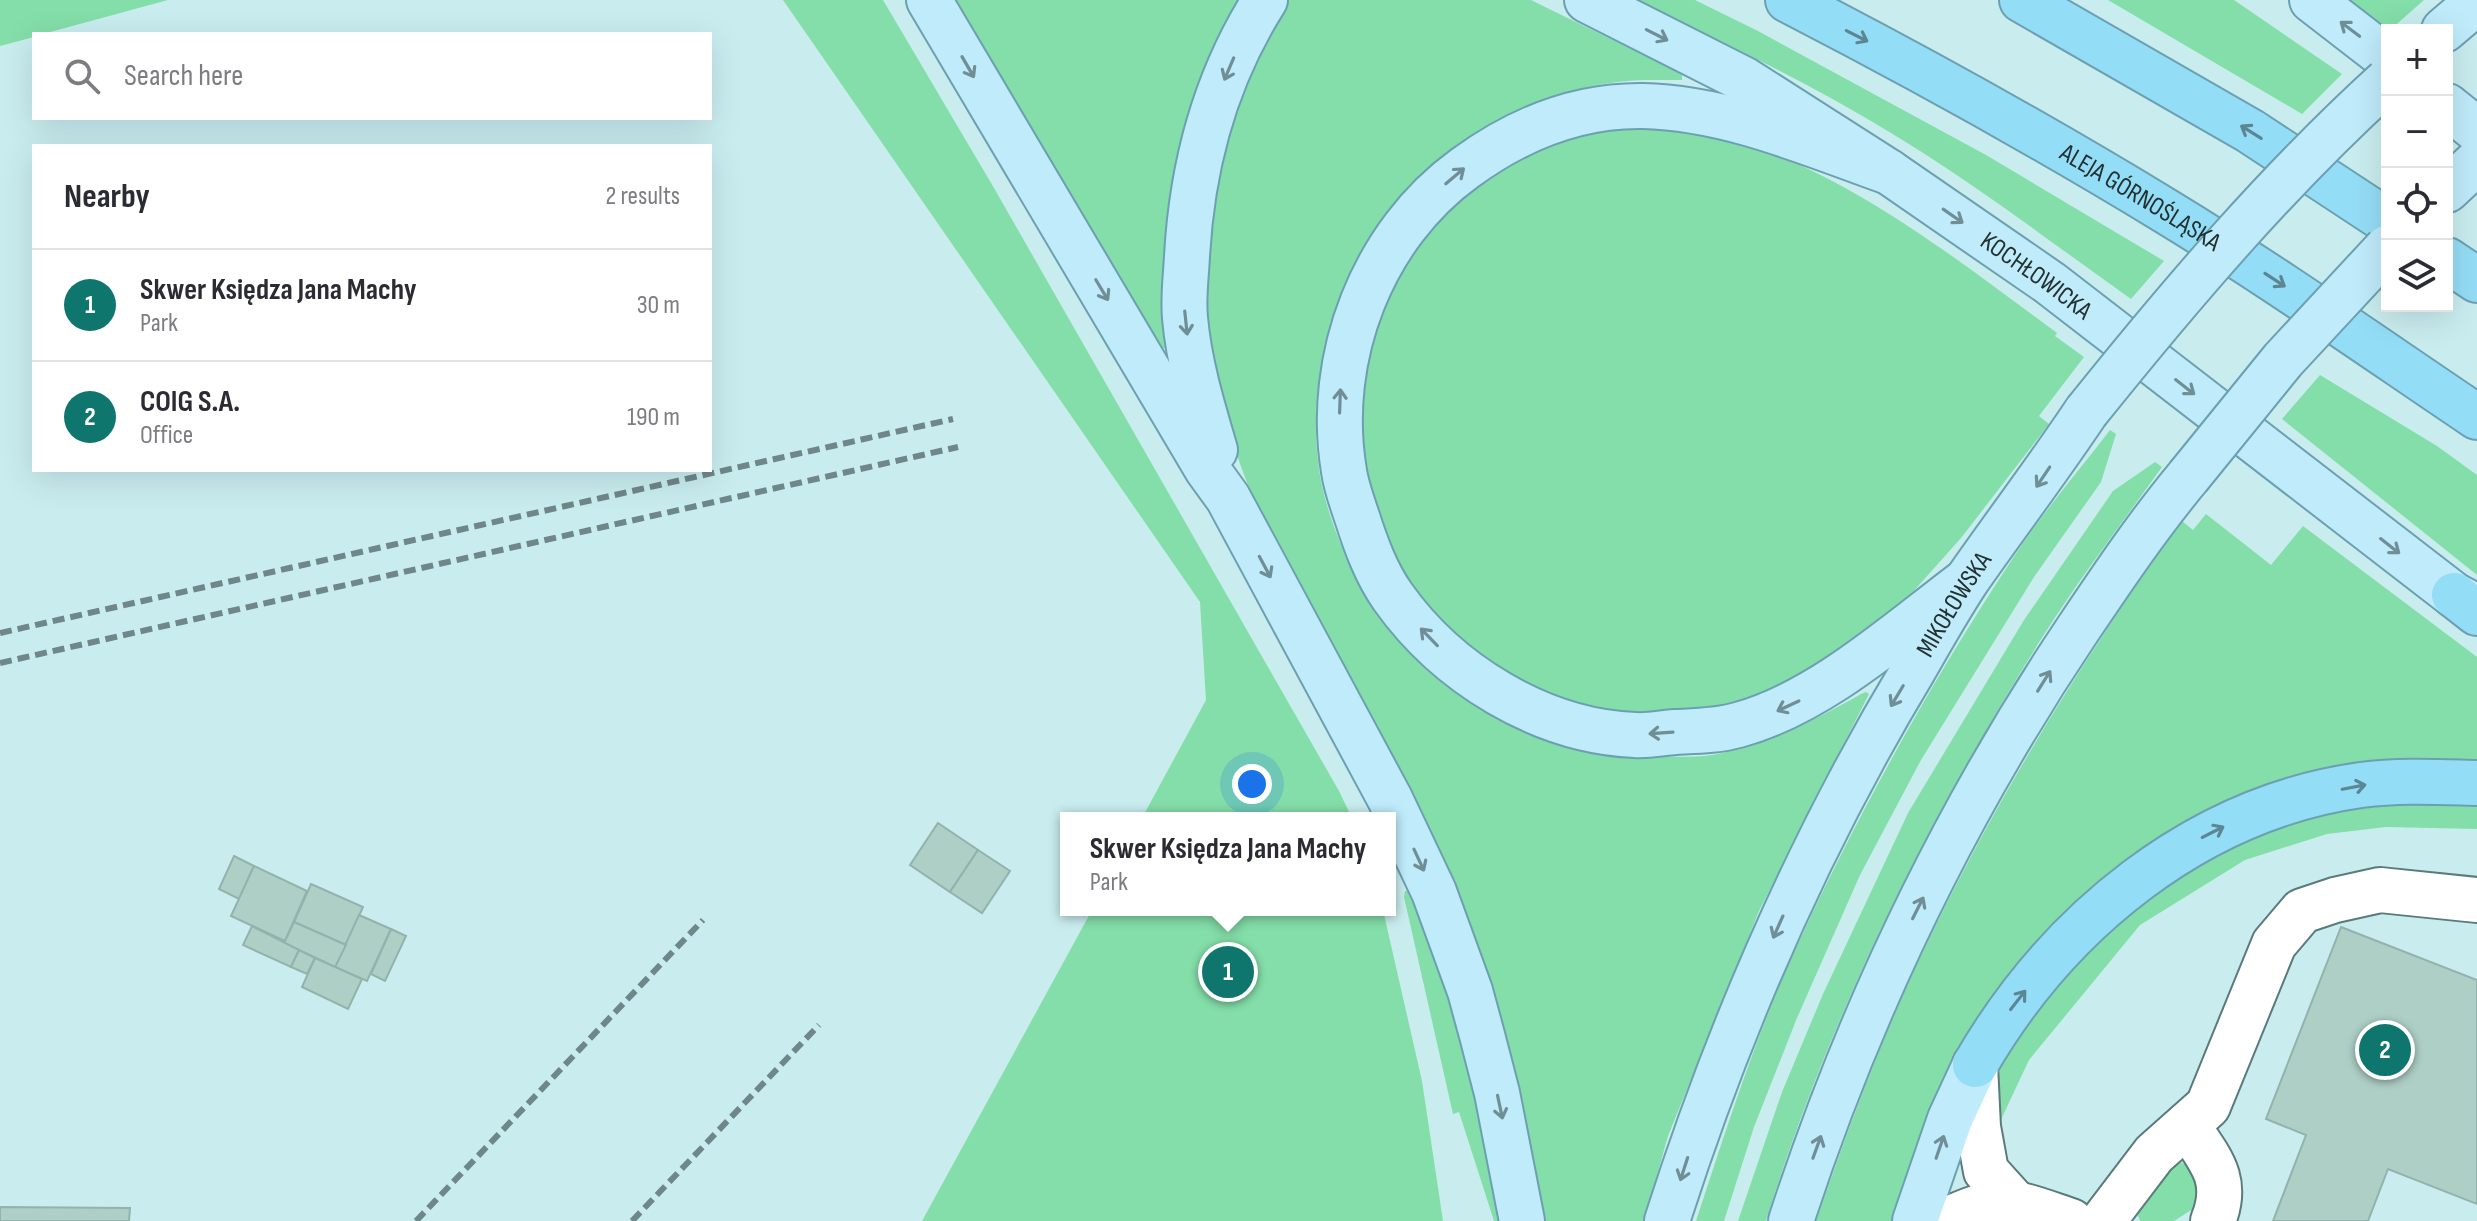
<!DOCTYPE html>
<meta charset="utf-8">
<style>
body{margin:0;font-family:"Sofia Sans Condensed",sans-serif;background:#f7f7f7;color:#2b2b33}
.controls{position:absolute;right:24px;top:24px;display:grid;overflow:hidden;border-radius:0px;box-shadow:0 8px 32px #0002}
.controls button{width:72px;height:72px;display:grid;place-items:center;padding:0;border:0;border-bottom:2px solid #e1e1e2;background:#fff;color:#2b2b33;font:40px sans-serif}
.you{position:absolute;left:1252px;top:784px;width:28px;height:28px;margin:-20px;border:6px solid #fff;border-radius:50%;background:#1a73e8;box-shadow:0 0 0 12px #1a73e833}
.badge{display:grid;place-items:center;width:52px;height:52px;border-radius:50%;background:#0f766e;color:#fff;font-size:26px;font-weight:700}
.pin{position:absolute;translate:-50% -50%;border:4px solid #fff;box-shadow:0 2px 8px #0006}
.popup{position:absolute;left:1060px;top:812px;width:336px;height:104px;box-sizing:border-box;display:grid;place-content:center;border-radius:0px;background:#fff;filter:drop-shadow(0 2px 6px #0005);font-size:26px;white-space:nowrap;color:#7c7c81}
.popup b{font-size:30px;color:#2b2b33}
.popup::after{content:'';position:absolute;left:50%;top:100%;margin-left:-16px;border:16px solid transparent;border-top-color:#fff}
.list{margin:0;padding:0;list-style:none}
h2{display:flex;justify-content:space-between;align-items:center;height:104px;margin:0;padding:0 32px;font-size:34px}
h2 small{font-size:26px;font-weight:400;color:#7c7c81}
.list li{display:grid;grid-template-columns:52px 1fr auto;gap:24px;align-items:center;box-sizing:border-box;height:112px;padding:0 32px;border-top:2px solid #e1e1e2}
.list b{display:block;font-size:30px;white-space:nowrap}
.list p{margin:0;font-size:26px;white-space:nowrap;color:#7c7c81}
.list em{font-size:26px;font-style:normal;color:#7c7c81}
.icon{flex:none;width:44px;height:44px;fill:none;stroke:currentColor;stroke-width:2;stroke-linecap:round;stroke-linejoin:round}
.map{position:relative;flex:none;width:2477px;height:1221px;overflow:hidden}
.search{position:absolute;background:#fff;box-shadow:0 8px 32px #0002;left:32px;top:32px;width:680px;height:88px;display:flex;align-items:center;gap:20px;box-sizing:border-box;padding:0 28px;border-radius:0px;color:#7c7c81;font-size:30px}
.panel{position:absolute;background:#fff;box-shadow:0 8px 32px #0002;left:32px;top:144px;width:680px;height:328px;border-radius:0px}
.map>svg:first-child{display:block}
.green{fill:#84dea9}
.building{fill:#aecfc6;stroke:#92b3ab;stroke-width:2}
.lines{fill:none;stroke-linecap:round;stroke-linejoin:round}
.minor-casing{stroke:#5a7a7c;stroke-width:48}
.major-casing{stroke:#6ca0b1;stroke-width:48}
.highway-casing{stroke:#6ca0b1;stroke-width:48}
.minor{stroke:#fff;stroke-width:44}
.major{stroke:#bfebfa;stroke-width:44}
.highway{stroke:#94ddf6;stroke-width:44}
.rail{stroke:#6f8788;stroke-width:6;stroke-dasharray:12 6;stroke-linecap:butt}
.major-bridge-casing{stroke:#6ca0b1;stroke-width:48;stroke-linecap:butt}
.major-bridge{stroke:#bfebfa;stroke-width:44}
.oneway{stroke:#708e95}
.oneway2{stroke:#5b8693}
.labels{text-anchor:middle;stroke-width:6;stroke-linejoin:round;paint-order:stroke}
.street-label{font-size:26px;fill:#223030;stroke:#d6fafc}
</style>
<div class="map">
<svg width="2477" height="1221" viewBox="0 0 2477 1221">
<rect width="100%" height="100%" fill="#c9edef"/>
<!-- green -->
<g class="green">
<path d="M0 0H168L43 34H34V37L0 46Z"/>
<path d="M783 0H883L994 188 1339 791 1352 818H1142L1206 700 1200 602Z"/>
<path d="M955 0H1242L1165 348 1159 350Z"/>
<path d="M1289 0H1531L1682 74V80C1658 80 1633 79 1610 83 1469 105 1356 208 1325 348 1314 395 1312 450 1325 498 1366 649 1492 753 1650 756 1674 756 1699 759 1722 753 1771 742 1817 719 1861 694L1866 692 1869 694 1759 911 1668 1136 1644 1221H1541L1246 480C1231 439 1215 395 1209 351 1193 230 1228 105 1289 0Z"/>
<path d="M1637 0H1695L1758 31 1986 155 2164 261 2131 299C2052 243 1974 183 1891 133 1810 83 1722 42 1637 0Z"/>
<path d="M2108 0H2234L2342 74 2302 114Z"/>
<path d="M2350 0H2424L2390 30Z"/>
<path d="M1658 126C1805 136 1942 249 2057 333L2055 336 2084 357 2039 416 2049 424 1961 538 1895 612 1834 659 1734 708 1651 716 1589 709 1511 678 1450 633 1405 581 1366 491 1359 417 1375 317 1411 249 1448 209 1498 171 1537 152 1574 138 1614 129Z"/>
<path d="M2320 375 2437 446 2477 475V575L2282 419Z"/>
<path d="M2110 430 2116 434 2101 482 2034 577 1921 760 1860 875 1797 1018 1754 1127 1724 1221H1696C1725 1133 1753 1044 1791 959 1854 821 1928 687 2011 561 2040 516 2077 473 2110 430Z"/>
<path d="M2155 462 2162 467C2122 523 2080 578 2043 636 1928 819 1830 1014 1766 1221H1738L1782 1092 1823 994 1908 813 2024 620 2113 491Z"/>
<path d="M2206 514 2271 565 2303 526 2477 657V762L2270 786 2215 807 2183 824 2149 844 2098 881 2044 934 1999 990 1895 1221H1816C1844 1141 1873 1061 1908 984 1983 820 2077 666 2182 521L2193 530Z"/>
<path d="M2438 804 2477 807V829L2386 827 2327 834 2245 860 2140 925 2029 1060 1990 1143 1997 1065 2045 992 2163 879 2269 827 2328 813 2382 806Z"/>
<path d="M1405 891H1411L1450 994 1472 1073 1504 1221H1494L1459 1112 1453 1114 1404 897Z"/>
<path d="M1092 910H1383L1422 1081 1443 1221H922Z"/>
<path d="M2178 1161 2193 1168 2200 1176 2196 1207 2174 1221H2140L2137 1213 2150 1175Z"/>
</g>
<!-- building -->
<g class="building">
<path d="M938 823 978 850 950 892 910 865Z"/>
<path d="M978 850 1010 871 982 913 950 892Z"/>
<path d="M234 856 254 866 239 899 219 889Z"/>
<path d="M254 866 307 891 285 941 231 916Z"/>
<path d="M311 884 363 907 346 945 294 922Z"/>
<path d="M359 915 391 929 367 981 335 967Z"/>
<path d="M294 922 346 945 335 967 284 943Z"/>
<path d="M252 926 299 950 291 967 243 945Z"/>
<path d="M2341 927 2477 980V1204L2388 1169 2368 1221H2273L2306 1135 2266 1119Z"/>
<path d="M391 929 406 936 385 981 371 974Z"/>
<path d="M299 950 315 958 307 974 291 967Z"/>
<path d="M315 958 362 979 348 1009 302 987Z"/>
<path d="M0 1207 130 1208 129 1221H0Z"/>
</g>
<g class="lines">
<!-- minor casing -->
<g class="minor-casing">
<g id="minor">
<path d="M1975 1065 1978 1127 1986 1171 2014 1202"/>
<path d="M2187 1125C2210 1160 2230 1179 2213 1221"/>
<path d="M1945 1221C2003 1193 2014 1202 2071 1221"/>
<path d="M2103 1221 2154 1154 2208 1106 2274 944 2302 911 2335 900 2380 890 2477 900"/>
</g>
</g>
<!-- major casing -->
<g class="major-casing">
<g id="major">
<path d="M929 0 1207 469 1228 498 1390 799 1434 892 1470 991 1482 1035 1497 1093 1522 1221"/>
<path id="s1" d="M1587 0 1745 80 1889 172 2050 283 2454 595 2477 607"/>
<path d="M2312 0 2387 58"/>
<path d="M2444 30 2477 2"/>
<path d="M2447 106 2477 130"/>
<path d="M1889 172C1810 144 1728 108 1643 106 1577 105 1517 130 1465 168 1372 235 1325 358 1344 471 1346 486 1352 502 1357 517 1366 545 1376 573 1393 597 1447 673 1540 731 1635 735 1648 736 1662 733 1675 732 1696 731 1717 731 1738 725 1820 703 1898 632 1966 581"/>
<path d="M2447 190 2477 162"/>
<path d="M1215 450C1202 406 1189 363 1185 318 1183 297 1186 277 1187 256 1192 166 1216 77 1265 0"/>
<path id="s2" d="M1667 1221C1729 1027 1809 843 1914 669 1931 639 1948 609 1967 580 2006 524 2048 469 2086 412"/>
<path d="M1791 1221C1859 1012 1956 811 2078 629 2113 577 2148 525 2188 477"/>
<path d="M1915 1221 1950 1119 1975 1065"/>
</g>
</g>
<!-- highway casing -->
<g class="highway-casing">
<g id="highway">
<path id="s3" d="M1788 0C1916 66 2041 135 2164 210 2271 275 2373 347 2477 417"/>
<path d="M2022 0 2250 131 2387 221"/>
<path d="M2447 260 2477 280"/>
<path d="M2454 595 2477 613"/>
<path d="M1975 1065C2057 923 2196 808 2361 785 2400 780 2438 782 2477 783"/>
</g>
</g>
<!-- minor -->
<use href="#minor" class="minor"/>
<!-- major -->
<use href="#major" class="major"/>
<!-- highway -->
<use href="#highway" class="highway"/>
<!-- rail -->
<g class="rail">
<path d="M0 633 953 419"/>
<path d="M0 663 958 447"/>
<path d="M416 1221 703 920"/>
<path d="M632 1221 819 1025"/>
</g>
<!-- major-bridge casing -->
<g class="major-bridge-casing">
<g id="major-bridge">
<path d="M2086 412C2180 295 2276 182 2387 81"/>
<path d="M2188 477 2283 360 2387 248"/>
</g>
</g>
<!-- major-bridge -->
<use href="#major-bridge" class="major-bridge"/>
</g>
<!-- one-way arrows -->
<defs><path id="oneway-shaft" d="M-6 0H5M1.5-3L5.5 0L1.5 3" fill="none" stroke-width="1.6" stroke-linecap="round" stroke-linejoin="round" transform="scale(2)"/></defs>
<g class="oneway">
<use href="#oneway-shaft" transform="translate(2350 29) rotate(-143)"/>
<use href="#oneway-shaft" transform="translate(1657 35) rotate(27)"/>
<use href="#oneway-shaft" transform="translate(968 67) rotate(60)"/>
<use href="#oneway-shaft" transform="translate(1229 69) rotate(113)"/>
<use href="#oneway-shaft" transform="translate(1455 176) rotate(-40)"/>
<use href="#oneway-shaft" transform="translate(1953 216) rotate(35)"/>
<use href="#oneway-shaft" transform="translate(1102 290) rotate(59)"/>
<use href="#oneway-shaft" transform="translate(1186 323) rotate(84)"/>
<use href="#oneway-shaft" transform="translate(2185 387) rotate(38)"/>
<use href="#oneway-shaft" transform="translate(1340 401) rotate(-88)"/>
<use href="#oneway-shaft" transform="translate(2043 477) rotate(124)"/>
<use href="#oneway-shaft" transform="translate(2390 546) rotate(38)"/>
<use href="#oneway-shaft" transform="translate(1265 567) rotate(62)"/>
<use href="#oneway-shaft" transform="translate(1429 637) rotate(-134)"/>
<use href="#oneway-shaft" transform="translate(2044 681) rotate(-58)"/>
<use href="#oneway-shaft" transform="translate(1897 696) rotate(121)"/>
<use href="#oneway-shaft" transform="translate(1788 706) rotate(155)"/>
<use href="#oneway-shaft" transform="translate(1661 733) rotate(176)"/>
<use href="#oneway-shaft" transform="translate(1419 860) rotate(65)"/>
<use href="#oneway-shaft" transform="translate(1918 908) rotate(-63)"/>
<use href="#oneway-shaft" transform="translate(1778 927) rotate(114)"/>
<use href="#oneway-shaft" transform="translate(1500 1107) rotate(78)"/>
<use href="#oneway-shaft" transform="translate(1817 1147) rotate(-70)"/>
<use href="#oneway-shaft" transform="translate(1940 1147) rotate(-71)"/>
<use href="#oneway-shaft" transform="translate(1684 1169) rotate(108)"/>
</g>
<g class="oneway2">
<use href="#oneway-shaft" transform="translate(1857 36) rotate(27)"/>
<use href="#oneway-shaft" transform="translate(2251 132) rotate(-148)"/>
<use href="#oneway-shaft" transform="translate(2275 280) rotate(33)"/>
<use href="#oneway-shaft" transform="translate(2354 787) rotate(-11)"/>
<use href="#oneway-shaft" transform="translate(2213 832) rotate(-27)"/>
<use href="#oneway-shaft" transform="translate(2018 1000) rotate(-52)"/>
</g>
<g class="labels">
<!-- street labels -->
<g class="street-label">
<text dy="9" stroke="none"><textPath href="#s3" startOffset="404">ALEJA GÓRNOŚLĄSKA</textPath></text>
<text dy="9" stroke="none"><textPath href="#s1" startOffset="528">KOCHŁOWICKA</textPath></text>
<text dy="9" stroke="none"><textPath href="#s2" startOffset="682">MIKOŁOWSKA</textPath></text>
</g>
</g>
</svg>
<div class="controls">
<button>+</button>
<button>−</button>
<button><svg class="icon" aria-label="locate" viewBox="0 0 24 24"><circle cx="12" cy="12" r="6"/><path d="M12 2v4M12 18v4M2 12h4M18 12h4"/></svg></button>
<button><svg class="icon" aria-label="layers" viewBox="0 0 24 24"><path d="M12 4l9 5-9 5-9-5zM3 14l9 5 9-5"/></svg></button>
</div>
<div class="you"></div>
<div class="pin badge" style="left:1228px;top:972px">1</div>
<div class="popup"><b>Skwer Księdza Jana Machy</b>Park</div>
<div class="pin badge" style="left:2385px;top:1050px">2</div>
<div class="search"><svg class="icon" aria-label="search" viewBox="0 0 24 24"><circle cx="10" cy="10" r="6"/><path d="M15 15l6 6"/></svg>Search here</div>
<section class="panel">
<h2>Nearby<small>2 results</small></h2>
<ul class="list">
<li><span class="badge">1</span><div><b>Skwer Księdza Jana Machy</b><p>Park</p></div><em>30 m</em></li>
<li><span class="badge">2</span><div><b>COIG S.A.</b><p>Office</p></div><em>190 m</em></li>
</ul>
</section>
</div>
